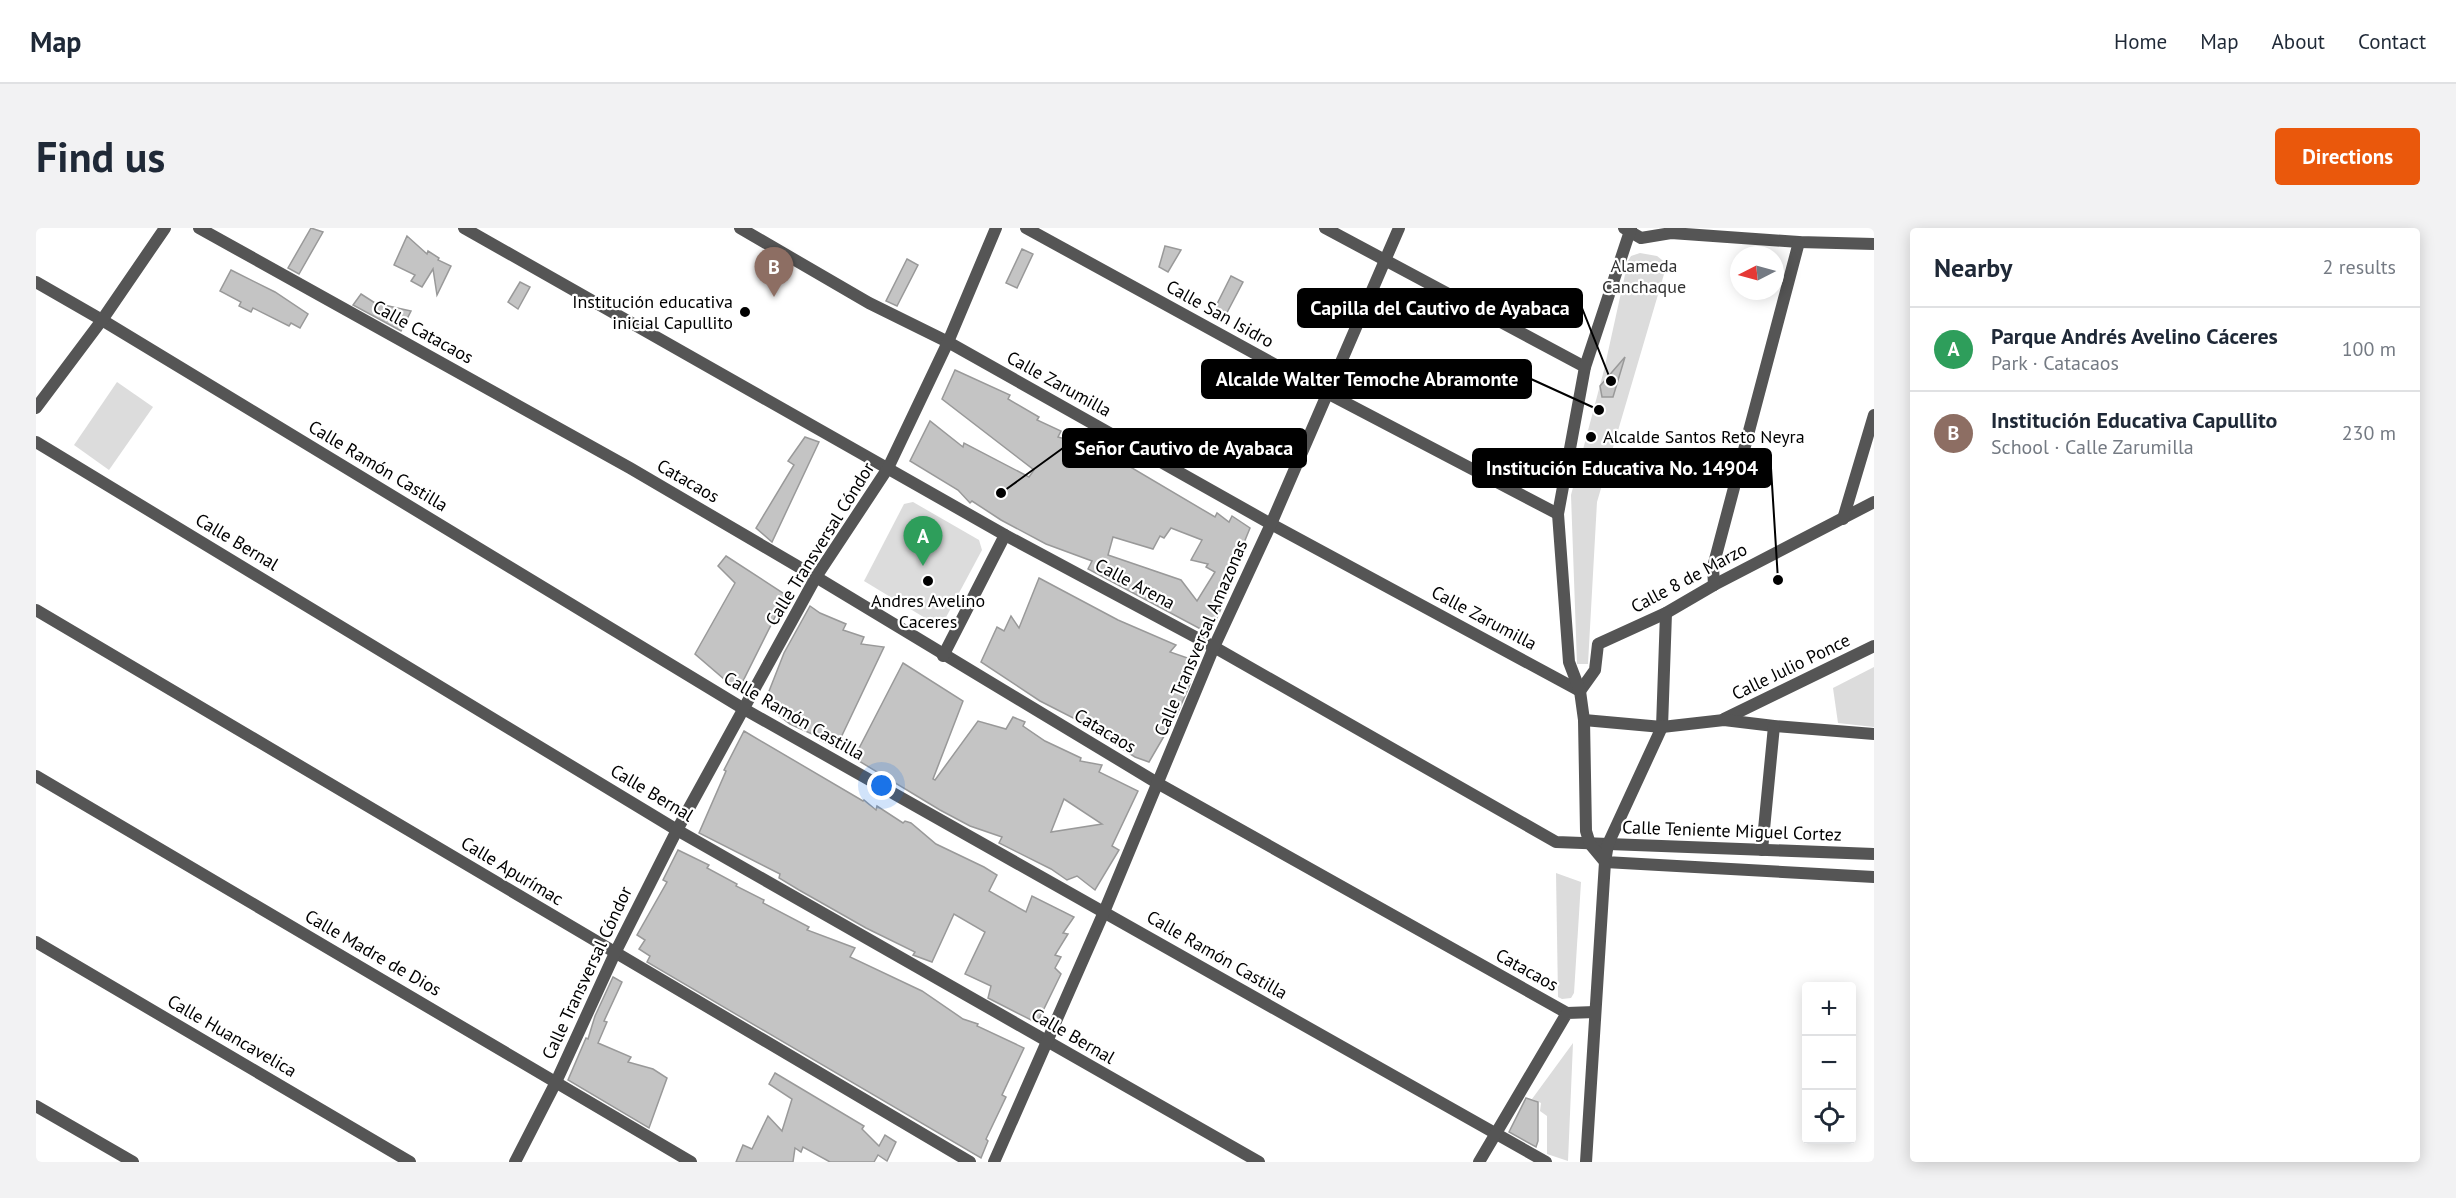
<!DOCTYPE html>
<meta charset="utf-8">
<style>
body{margin:0;font-family:"PT Sans",sans-serif;background:#f2f2f3;color:#1f2937}
.controls{position:absolute;right:18px;bottom:18px;display:grid;overflow:hidden;border-radius:6px;box-shadow:0 3px 15px #0003}
.controls button{width:54px;height:54px;display:grid;place-items:center;padding:0;border:0;border-bottom:2px solid #e0e1e3;background:#fff;color:#1f2937;font:30px sans-serif}
.compass{position:absolute;left:1694px;top:18px;width:54px;height:54px;border-radius:50%;background:#fff;box-shadow:0 3px 15px #0003;rotate:264deg}
.you{position:absolute;left:846px;top:558px;width:21px;height:21px;margin:-15px;border:4px solid #fff;border-radius:50%;background:#1a73e8;box-shadow:0 0 0 9px #1a73e833}
.badge{display:grid;place-items:center;width:39px;height:39px;border-radius:50%;background:#ea580c;color:#fff;font-size:20px;font-weight:700}
.pin{position:absolute;translate:-50% -50px;filter:drop-shadow(0 2px 3px #0008)}
.pin::after{content:'';position:absolute;top:32px;width:21px;height:18px;background:inherit;clip-path:polygon(0 0,100% 0,50% 100%)}
.list{margin:0;padding:0;list-style:none}
h2{display:flex;justify-content:space-between;align-items:center;height:78px;margin:0;padding:0 24px;font-size:26px}
h2 small{font-size:20px;font-weight:400;color:#747a83}
.list li{display:grid;grid-template-columns:39px 1fr auto;gap:18px;align-items:center;box-sizing:border-box;height:84px;padding:0 24px;border-top:2px solid #e0e1e3}
.list b{display:block;font-size:22px;white-space:nowrap}
.list p{margin:0;font-size:20px;white-space:nowrap;color:#747a83}
.list em{font-size:20px;font-style:normal;color:#747a83}
.icon{flex:none;width:33px;height:33px;fill:none;stroke:currentColor;stroke-width:2;stroke-linecap:round;stroke-linejoin:round}
.map{position:relative;flex:none;width:1838px;height:934px;overflow:hidden;border-radius:6px}
header{display:flex;align-items:center;gap:36px;box-sizing:border-box;height:84px;padding:0 30px;background:#fff;border-bottom:2px solid #e0e1e3}
header strong{font-size:28px}
nav{display:flex;gap:33px;margin-inline-start:auto;font-size:21px}
.intro{display:flex;align-items:center;justify-content:space-between;box-sizing:border-box;height:144px;padding:0 36px}
h1{margin:0;font-size:42px}
.button{padding:15px 27px;border-radius:6px;background:#ea580c;color:#fff;font-size:21px;font-weight:700}
main{display:flex;gap:36px;padding:0 36px}
aside{flex:1;background:#fff;border-radius:6px;box-shadow:0 3px 15px #0003}
.map>svg:first-child{display:block}
.green{fill:#dcdcdc}
.building{fill:#c4c4c4;stroke:#999;stroke-width:1.5;fill-rule:evenodd}
.lines{fill:none;stroke-linecap:round;stroke-linejoin:round}
.street{stroke:#555;stroke-width:12}
.poi-dot{fill:#000;stroke:#fff;stroke-width:2}
.labels{text-anchor:middle;stroke-width:4.5;stroke-linejoin:round;paint-order:stroke}
.park-label{font-size:18px;fill:#333;stroke:#fff}
.poi-label{font-size:18px;fill:#000;stroke:#fff;text-anchor:end}
.street-label{font-size:18px;fill:#000;stroke:#fff}
.leader{fill:none;stroke:#000;stroke-width:2}
.callout-dot{fill:#000;stroke:#fff;stroke-width:2}
.callout{fill:#000;stroke:#000;stroke-width:2}
.callout-label{font-size:20px;text-anchor:middle;font-weight:bold;fill:#fff}
</style>
<header>
<strong>Map</strong>
<nav><a>Home</a><a>Map</a><a>About</a><a>Contact</a></nav>
</header>
<div class="intro"><h1>Find us</h1><a class="button">Directions</a></div>
<main>
<div class="map">
<svg width="1838" height="934" viewBox="0 0 1838 934">
<rect width="100%" height="100%" fill="#fff"/>
<!-- green -->
<g class="green">
<path d="M1604 25 1621 28 1631 36 1561 274 1552 436H1541L1535 267 1568 142 1592 33 1595 28Z"/>
<path d="M81 154 117 179 73 242 38 217Z"/>
<path d="M877 274 943 312 946 322 908 393 899 396 828 353 868 276Z"/>
<path d="M1838 439V499L1802 495 1797 460Z"/>
<path d="M1520 645 1545 654 1538 765 1535 770 1526 771 1522 769Z"/>
<path d="M1537 815 1532 933 1511 926V888L1504 883 1505 875 1496 871Z"/>
</g>
<!-- building -->
<g class="building">
<path d="M275 0 287 4 263 46 252 40Z"/>
<path d="M371 8 391 26 392 23 403 30 402 32 415 38 401 67 397 41 386 59 375 53 379 47 358 37Z"/>
<path d="M1129 18 1145 22 1132 44 1123 39Z"/>
<path d="M986 21 997 26 981 60 970 55Z"/>
<path d="M871 31 882 37 861 78 850 73Z"/>
<path d="M195 42 239 64 272 86 264 100 255 95 253 98 217 80 215 84 203 78 205 74 184 63Z"/>
<path d="M1195 48 1207 54 1186 94 1175 88Z"/>
<path d="M484 54 494 59 482 81 472 74Z"/>
<path d="M325 66 339 75 375 83 365 103 317 77Z"/>
<path d="M1589 129 1577 169H1566L1564 158Z"/>
<path d="M919 142 974 167 972 171 1003 189 1001 192 1025 203 1022 209 1064 221 1179 289 1181 285 1193 294 1196 288 1214 300 1190 359 1193 360 1182 388 1172 405 1052 341 1056 333 1010 316 965 292 936 273 934 275 922 262 874 233 894 193 927 219 928 215 993 249 998 242 906 171ZM1135 300 1166 312 1155 332 1172 336 1170 339 1179 344 1161 373 1145 352 1072 327 1077 309 1117 321 1124 308 1128 310Z"/>
<path d="M769 209 783 214 736 314 720 300 758 237 752 233Z"/>
<path d="M690 328 750 367 702 463 659 426 699 355 682 338Z"/>
<path d="M1003 350 1082 392 1140 417 1134 424 1160 433 1153 459 1141 486 1113 534 1099 529 1056 502 1057 500 1004 473 945 434 961 399 968 403 975 388 983 400Z"/>
<path d="M774 378 784 385 810 396 807 402 828 409 825 416 848 419 800 520 784 512 785 510 754 496 728 476 748 425Z"/>
<path d="M867 435 927 473 897 551 899 552 942 493 970 501 977 489 989 494 987 498 1009 513 1045 530 1044 533 1066 537 1063 544 1102 563 1076 618 1083 622 1059 662 1041 648 1031 652 1015 641 963 615 966 609 934 598 904 582 818 530ZM1028 571 1066 596 1015 604Z"/>
<path d="M708 503 827 573 828 572 840 582 841 578 867 595 869 593 875 595 900 616 948 639 961 647 953 663 990 684 996 668 1038 689 1027 705 1032 706 1019 727 1025 729 1019 740 1025 746 1001 795 952 770 955 758 929 746 949 704 918 686 896 734 877 727 879 724 830 700 763 662 743 650 744 646 663 605 690 543 688 542Z"/>
<path d="M642 622 673 637 671 640 701 656 700 658 728 672 727 675 773 699 771 702 819 720 814 729 886 763 927 791 942 796 941 798 988 820 966 867 970 869 950 911 952 913 945 930 611 734 614 728 603 721 609 712 601 707 631 654 627 652Z"/>
<path d="M577 749 586 754 568 793 571 794 562 815 595 829 592 834 617 841 631 850 613 900 532 852 550 810 552 811 559 788Z"/>
<path d="M739 845 828 898 826 901 843 918 849 907 860 914 851 933 842 927 838 934H794L767 919 765 924 759 920 757 934H700L707 917 716 921 732 888 746 903 756 871 733 856Z"/>
<path d="M1490 870 1502 874V913L1500 919 1473 904Z"/>
</g>
<g class="lines">
<!-- street -->
<g class="street">
<path d="M163 0 594 240 780 349 1123 556 1531 785"/>
<path d="M428 0 969 307 1178 419 1520 614 1838 626"/>
<path d="M704 0 833 75 912 114 1235 296 1544 463 1559 442 1562 416 1630 385 1678 357 1838 274"/>
<path d="M990 0 1291 165 1522 286"/>
<path d="M1289 0 1549 139"/>
<path d="M1588 0 1605 10 1635 5 1763 14 1838 16"/>
<path d="M0 54 66 92 708 481 1510 934"/>
<path d="M0 180 66 92 129 0"/>
<path d="M0 214 641 602 1223 934"/>
<path d="M1807 291 1838 187"/>
<path d="M1678 357 1677 339 1763 14"/>
<path d="M0 382 934 934"/>
<path d="M1630 385 1626 499 1572 616 1569 634 1838 649"/>
<path d="M907 428 969 307"/>
<path d="M1688 491 1838 418"/>
<path d="M1548 492 1626 499 1688 492 1738 498 1838 506"/>
<path d="M0 548 655 934"/>
<path d="M1726 622 1738 498"/>
<path d="M0 714 374 934"/>
<path d="M0 878 97 934"/>
<path d="M479 934 520 854 579 725 641 602 780 349 852 240 912 114 960 0"/>
<path d="M958 934 1068 684 1178 419 1235 296 1363 0"/>
<path d="M1443 934 1531 785 1559 784"/>
<path d="M1550 934 1569 634 1554 616 1550 603 1548 492 1544 463 1533 434 1522 286 1549 139 1595 0"/>
</g>
</g>
<!-- markers -->
<g class="poi-dot">
<circle cx="709" cy="84" r="6"/>
<circle cx="1555" cy="209" r="6"/>
<circle cx="892" cy="353" r="6"/>
</g>
<g class="labels">
<!-- park labels -->
<g class="park-label">
<text x="1608" y="44">Alameda<tspan x="1608" dy="21">Canchaque</tspan></text>
</g>
<!-- poi labels -->
<g class="poi-label">
<text x="697" y="80">Institución educativa<tspan x="697" dy="21">inicial Capullito</tspan></text>
<text x="1567" y="215" text-anchor="start">Alcalde Santos Reto Neyra</text>
<text x="892" y="379" text-anchor="middle">Andres Avelino<tspan x="892" dy="21">Caceres</tspan></text>
</g>
<!-- street labels -->
<g class="street-label">
<text transform="translate(1184 86) rotate(29)" y="6">Calle San Isidro</text>
<text transform="translate(387 104) rotate(29)" y="6">Calle Catacaos</text>
<text transform="translate(1023 156) rotate(29)" y="6">Calle Zarumilla</text>
<text transform="translate(342 238) rotate(31)" y="6">Calle Ramón Castilla</text>
<text transform="translate(652 253) rotate(30)" y="6">Catacaos</text>
<text transform="translate(201 314) rotate(31)" y="6">Calle Bernal</text>
<text transform="translate(784 316) rotate(-58)" y="6">Calle Transversal Cóndor</text>
<text transform="translate(1653 350) rotate(-28)" y="6">Calle 8 de Marzo</text>
<text transform="translate(1099 356) rotate(28)" y="6">Calle Arena</text>
<text transform="translate(1448 390) rotate(28)" y="6">Calle Zarumilla</text>
<text transform="translate(1165 410) rotate(-67)" y="6">Calle Transversal Amazonas</text>
<text transform="translate(1755 439) rotate(-26)" y="6">Calle Julio Ponce</text>
<text transform="translate(758 488) rotate(30)" y="6">Calle Ramón Castilla</text>
<text transform="translate(1069 503) rotate(31)" y="6">Catacaos</text>
<text transform="translate(616 565) rotate(31)" y="6">Calle Bernal</text>
<text transform="translate(1696 603) rotate(2)" y="6">Calle Teniente Miguel Cortez</text>
<text transform="translate(476 643) rotate(31)" y="6">Calle Apurímac</text>
<text transform="translate(337 725) rotate(30)" y="6">Calle Madre de Dios</text>
<text transform="translate(1181 727) rotate(30)" y="6">Calle Ramón Castilla</text>
<text transform="translate(1491 742) rotate(29)" y="6">Catacaos</text>
<text transform="translate(551 745) rotate(-65)" y="6">Calle Transversal Cóndor</text>
<text transform="translate(196 808) rotate(30)" y="6">Calle Huancavelica</text>
<text transform="translate(1037 808) rotate(30)" y="6">Calle Bernal</text>
</g>
</g>
<!-- callouts -->
<path class="leader" d="M1575 153L1546 80M1563 182L1495 151M965 265L1027 220M1742 352L1735 240"/>
<g class="callout-dot">
<circle cx="1575" cy="153" r="6"/>
<circle cx="1563" cy="182" r="6"/>
<circle cx="965" cy="265" r="6"/>
<circle cx="1742" cy="352" r="6"/>
</g>
<g class="callout">
<rect x="1262" y="61" width="284" height="38" rx="6"/>
<rect x="1166" y="132" width="329" height="38" rx="6"/>
<rect x="1027" y="201" width="243" height="38" rx="6"/>
<rect x="1437" y="221" width="298" height="38" rx="6"/>
</g>
<g class="callout-label">
<text x="1404" y="87">Capilla del Cautivo de Ayabaca</text>
<text x="1331" y="158">Alcalde Walter Temoche Abramonte</text>
<text x="1148" y="227">Señor Cautivo de Ayabaca</text>
<text x="1586" y="247">Institución Educativa No. 14904</text>
</g>
</svg>
<div class="controls">
<button>+</button>
<button>−</button>
<button><svg class="icon" aria-label="locate" viewBox="0 0 24 24"><circle cx="12" cy="12" r="6"/><path d="M12 2v4M12 18v4M2 12h4M18 12h4"/></svg></button>
</div>
<svg class="compass" viewBox="-18 -18 36 36"><path d="M0-13l5 13h-10z" fill="#e53935"/><path d="M0 13l5-13h-10z" fill="#747a83"/></svg>
<div class="you"></div>
<div class="pin badge" style="left:887px;top:338px;background:#2e9e5b">A</div>
<div class="pin badge" style="left:738px;top:69px;background:#8d6e63">B</div>
</div>
<aside>
<h2>Nearby<small>2 results</small></h2>
<ul class="list">
<li><span class="badge" style="background:#2e9e5b">A</span><div><b>Parque Andrés Avelino Cáceres</b><p>Park · Catacaos</p></div><em>100 m</em></li>
<li><span class="badge" style="background:#8d6e63">B</span><div><b>Institución Educativa Capullito</b><p>School · Calle Zarumilla</p></div><em>230 m</em></li>
</ul>
</aside>
</main>
